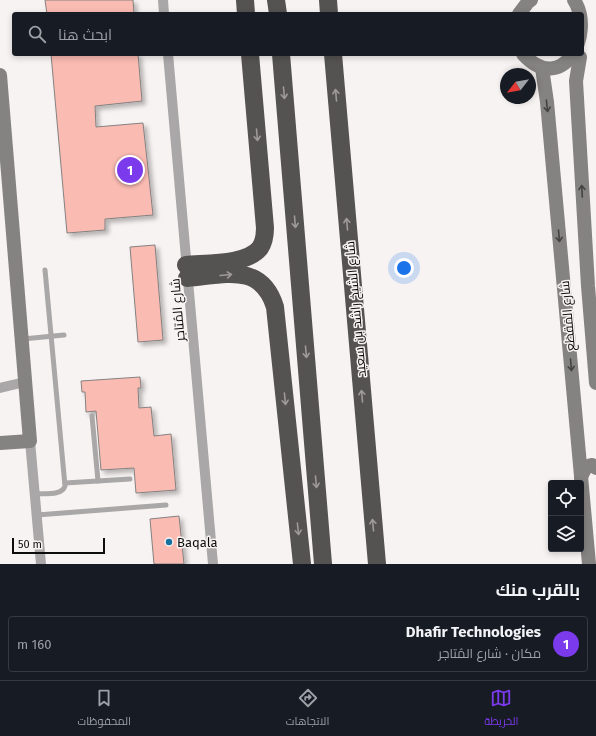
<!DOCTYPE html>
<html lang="ar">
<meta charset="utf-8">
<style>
body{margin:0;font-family:"Fira Sans",Cairo,sans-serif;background:#20242c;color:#f1f3f6;direction:rtl}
.controls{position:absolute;right:12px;bottom:12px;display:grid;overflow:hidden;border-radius:4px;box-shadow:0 2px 6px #0003}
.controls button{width:36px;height:36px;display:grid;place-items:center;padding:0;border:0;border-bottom:1px solid #363941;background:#171b24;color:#f1f3f6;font:20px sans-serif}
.compass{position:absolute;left:500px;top:68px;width:36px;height:36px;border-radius:50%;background:#171b24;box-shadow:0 2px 6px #0003;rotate:239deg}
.scale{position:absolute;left:12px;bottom:10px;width:93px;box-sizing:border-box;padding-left:4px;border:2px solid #0e0d0d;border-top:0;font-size:11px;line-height:14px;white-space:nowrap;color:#0e0d0d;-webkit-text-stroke:3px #f7f3f2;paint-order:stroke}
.you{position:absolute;left:404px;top:268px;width:14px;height:14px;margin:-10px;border:3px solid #fff;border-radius:50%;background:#1a73e8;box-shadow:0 0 0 6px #1a73e833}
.badge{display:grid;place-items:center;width:26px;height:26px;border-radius:50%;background:#7c3aed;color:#fff;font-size:13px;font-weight:700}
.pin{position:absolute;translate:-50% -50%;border:2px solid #fff;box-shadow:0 1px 4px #0006}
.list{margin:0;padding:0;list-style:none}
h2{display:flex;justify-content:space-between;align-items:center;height:52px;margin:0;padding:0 16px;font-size:17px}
h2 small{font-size:13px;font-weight:400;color:#9ea1a6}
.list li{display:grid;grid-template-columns:26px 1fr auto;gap:12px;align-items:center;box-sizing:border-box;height:56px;margin:0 8px 8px;padding:0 8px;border:1px solid #363941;border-radius:4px}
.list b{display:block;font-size:15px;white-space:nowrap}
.list p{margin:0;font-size:13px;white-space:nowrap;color:#9ea1a6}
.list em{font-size:13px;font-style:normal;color:#9ea1a6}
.icon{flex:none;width:22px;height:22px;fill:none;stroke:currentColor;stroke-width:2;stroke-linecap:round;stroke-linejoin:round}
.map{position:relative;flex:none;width:596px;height:564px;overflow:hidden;direction:ltr}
.search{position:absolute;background:#171b24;box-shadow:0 2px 6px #0003;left:12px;right:12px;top:12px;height:44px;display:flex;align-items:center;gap:10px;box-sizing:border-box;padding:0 14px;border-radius:4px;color:#9ea1a6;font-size:15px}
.sheet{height:116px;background:#171b24}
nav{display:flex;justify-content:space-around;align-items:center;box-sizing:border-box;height:56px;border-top:1px solid #363941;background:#171b24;font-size:11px;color:#9ea1a6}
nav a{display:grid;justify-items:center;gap:2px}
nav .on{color:#7c3aed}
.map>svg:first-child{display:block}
.building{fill:#fabbb2;stroke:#858180;filter:url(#shadow)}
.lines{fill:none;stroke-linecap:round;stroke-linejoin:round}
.lane{stroke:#a9a7a7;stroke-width:5}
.street{stroke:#a9a7a7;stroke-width:10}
.secondary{stroke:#858282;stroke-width:14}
.highway{stroke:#555252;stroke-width:18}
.oneway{stroke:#9e9a9a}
.oneway2{stroke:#444242}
.poi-dot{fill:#1671a0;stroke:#f7f3f2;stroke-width:1.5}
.labels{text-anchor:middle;stroke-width:3;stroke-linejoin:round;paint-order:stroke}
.street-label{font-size:13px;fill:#0e0d0d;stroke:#f7f3f2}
.poi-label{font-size:13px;fill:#0e0d0d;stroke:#f7f3f2;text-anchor:start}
</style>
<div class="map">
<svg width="596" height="564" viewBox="0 0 596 564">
<defs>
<filter id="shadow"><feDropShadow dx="3.5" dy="3.5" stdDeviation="2" flood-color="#0004"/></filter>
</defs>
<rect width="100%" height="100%" fill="#f7f3f2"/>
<!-- building -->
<g class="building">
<path d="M45 0H133L134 14H47Z"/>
<path d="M51 54H138L142 101 95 106 96 127 143 123 153 215 105 219V230L67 233Z"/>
<path d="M155 245 163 340 138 342 130 247Z"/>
<path d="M140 377 141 388H138L139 408 151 407 154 436 171 434 176 490 136 493 134 468 101 470 96 411 86 412 85 392H82L81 381Z"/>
<path d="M179 516 184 564H154L150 519Z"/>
</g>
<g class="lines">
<!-- lane -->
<g class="lane">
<path d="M23 339 64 335"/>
<path d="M92 416 98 481"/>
<path d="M65 483 130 479"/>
<path d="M35 494C44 493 62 496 65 486L45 270"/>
<path d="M37 515 166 505"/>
</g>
<!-- street -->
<g class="street">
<path d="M163 0 164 14"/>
<path d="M168 54 213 564"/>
<path d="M0 388 25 382"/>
<path d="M30 441 41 564"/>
</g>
<!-- secondary -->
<g class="secondary">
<path d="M519 14 528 2 531 0"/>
<path d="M523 54C562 97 596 34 574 0"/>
<path d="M580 57 576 81 588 286 596 383"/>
<path d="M542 68 547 102 589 564"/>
<path d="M0 75 30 441 0 443"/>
<path d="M581 477C584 471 585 466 592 465L596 468"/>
</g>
<!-- highway -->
<g class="highway">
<path d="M245 0 246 14"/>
<path d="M276 0 278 14"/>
<path d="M328 0 329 14"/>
<path d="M281 54 323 564"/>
<path d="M333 54 377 564"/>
<path d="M186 265C206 263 247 265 260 248 264 242 265 235 265 228L250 54"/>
<path d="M187 278C224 275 261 262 275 307L302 564"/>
</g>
</g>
<!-- one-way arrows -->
<defs><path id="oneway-shaft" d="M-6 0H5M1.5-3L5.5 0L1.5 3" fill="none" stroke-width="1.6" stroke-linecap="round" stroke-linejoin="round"/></defs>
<g class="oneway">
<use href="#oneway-shaft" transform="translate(284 93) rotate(85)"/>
<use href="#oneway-shaft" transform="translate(336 95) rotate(-95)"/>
<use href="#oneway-shaft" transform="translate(257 135) rotate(85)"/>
<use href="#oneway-shaft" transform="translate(295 222) rotate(85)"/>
<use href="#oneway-shaft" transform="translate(347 224) rotate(-95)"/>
<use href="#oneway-shaft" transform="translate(226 275) rotate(-5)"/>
<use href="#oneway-shaft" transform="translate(306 352) rotate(85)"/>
<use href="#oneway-shaft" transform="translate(362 396) rotate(-95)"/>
<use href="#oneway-shaft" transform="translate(285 399) rotate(84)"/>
<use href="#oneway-shaft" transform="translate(316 482) rotate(85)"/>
<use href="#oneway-shaft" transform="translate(373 525) rotate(-95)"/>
<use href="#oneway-shaft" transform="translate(298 529) rotate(84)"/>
</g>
<g class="oneway2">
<use href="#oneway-shaft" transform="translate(547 106) rotate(84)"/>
<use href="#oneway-shaft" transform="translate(582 191) rotate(-93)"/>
<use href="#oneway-shaft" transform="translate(559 236) rotate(85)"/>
<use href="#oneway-shaft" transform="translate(571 365) rotate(85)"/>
</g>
<!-- markers -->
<circle class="poi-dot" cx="169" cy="542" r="4"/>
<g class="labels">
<!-- street labels -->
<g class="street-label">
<text transform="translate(355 309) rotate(-95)" y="5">شارع الشيخ راشد بن سعيد</text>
<text transform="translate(177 310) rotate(-95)" y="5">شارع المُتاجر</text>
<text transform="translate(567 316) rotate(-95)" y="5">شارع المَقطَع</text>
</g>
<!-- poi labels -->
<g class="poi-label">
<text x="177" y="547">Baqala</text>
</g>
</g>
</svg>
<div class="controls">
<button><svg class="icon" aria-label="locate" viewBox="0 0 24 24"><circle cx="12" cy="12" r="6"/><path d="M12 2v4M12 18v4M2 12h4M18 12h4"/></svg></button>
<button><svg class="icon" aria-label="layers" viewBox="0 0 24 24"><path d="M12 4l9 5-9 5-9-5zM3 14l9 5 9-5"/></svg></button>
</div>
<svg class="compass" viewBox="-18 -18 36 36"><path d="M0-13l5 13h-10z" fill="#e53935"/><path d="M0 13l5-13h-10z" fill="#9ea1a6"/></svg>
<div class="scale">50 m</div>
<div class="you"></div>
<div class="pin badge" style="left:130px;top:170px">1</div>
<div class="search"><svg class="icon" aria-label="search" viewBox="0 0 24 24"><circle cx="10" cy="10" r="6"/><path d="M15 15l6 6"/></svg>ابحث هنا</div>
</div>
<section class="sheet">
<h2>بالقرب منك<small></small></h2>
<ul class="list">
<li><span class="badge">1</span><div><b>Dhafir Technologies</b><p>مكان · شارع المُتاجر</p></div><em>160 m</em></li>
</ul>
</section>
<nav>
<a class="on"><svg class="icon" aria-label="map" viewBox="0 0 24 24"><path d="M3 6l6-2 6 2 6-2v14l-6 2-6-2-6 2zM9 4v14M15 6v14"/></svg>الخريطة</a>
<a><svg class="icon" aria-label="directions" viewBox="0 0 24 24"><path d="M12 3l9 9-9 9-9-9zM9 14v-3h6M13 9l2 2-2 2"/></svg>الاتجاهات</a>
<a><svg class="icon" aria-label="saved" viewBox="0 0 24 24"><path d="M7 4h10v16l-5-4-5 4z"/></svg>المحفوظات</a>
</nav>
